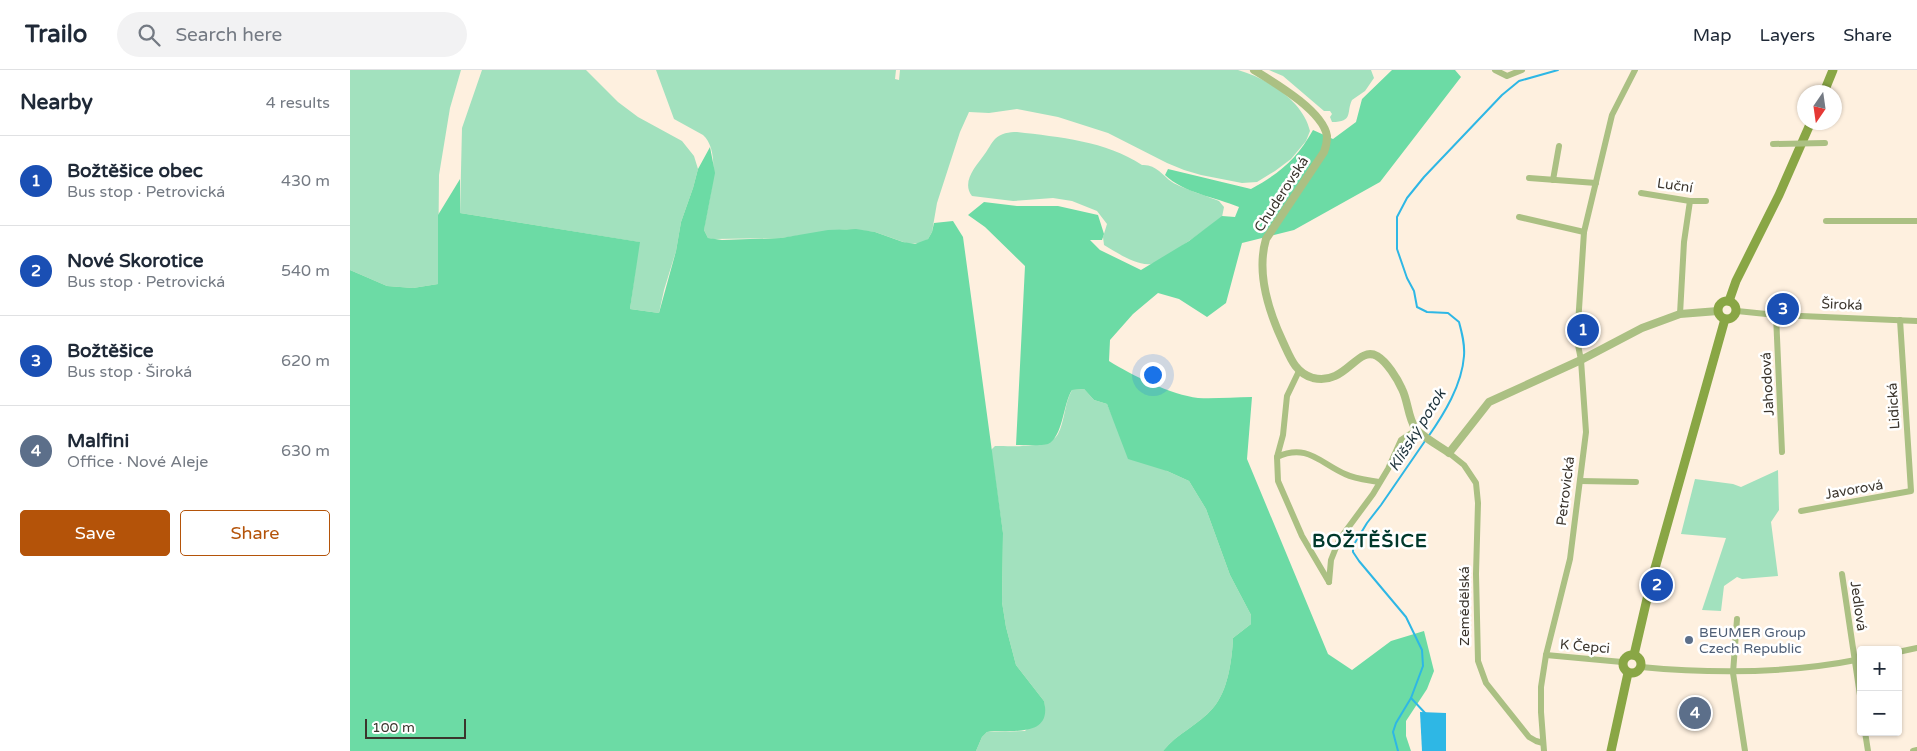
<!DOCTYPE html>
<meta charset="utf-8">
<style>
body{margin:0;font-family:"Varela Round",sans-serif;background:#f2f2f3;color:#1f2937}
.controls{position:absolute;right:15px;bottom:15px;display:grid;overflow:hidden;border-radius:5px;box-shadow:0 1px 4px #0004}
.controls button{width:45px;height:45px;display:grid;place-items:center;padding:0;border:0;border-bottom:1px solid #e0e1e3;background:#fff;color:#1f2937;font:25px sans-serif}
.compass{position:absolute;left:1447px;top:15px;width:45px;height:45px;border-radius:50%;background:#fff;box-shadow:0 1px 4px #0004;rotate:193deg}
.scale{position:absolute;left:15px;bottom:12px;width:101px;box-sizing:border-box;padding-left:5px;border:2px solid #3b352d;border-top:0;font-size:14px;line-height:18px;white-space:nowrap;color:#3b352d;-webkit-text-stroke:4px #fff;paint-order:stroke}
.you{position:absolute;left:802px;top:304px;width:18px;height:18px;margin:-12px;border:4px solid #fff;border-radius:50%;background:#1a73e8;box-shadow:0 0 0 8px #1a73e833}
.badge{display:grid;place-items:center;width:32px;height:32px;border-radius:50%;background:#b45309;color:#fff;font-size:16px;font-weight:700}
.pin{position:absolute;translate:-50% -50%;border:2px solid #fff;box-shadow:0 1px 5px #0006}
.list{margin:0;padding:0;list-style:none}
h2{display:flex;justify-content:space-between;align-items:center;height:65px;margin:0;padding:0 20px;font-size:21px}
h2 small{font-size:16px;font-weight:400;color:#747a83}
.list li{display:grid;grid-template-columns:32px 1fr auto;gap:15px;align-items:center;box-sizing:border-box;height:90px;padding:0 20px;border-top:1px solid #e0e1e3}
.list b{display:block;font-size:19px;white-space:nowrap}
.list p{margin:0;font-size:16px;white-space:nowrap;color:#747a83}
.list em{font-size:16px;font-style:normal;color:#747a83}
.actions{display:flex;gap:10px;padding:15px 20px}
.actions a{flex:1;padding:11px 0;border:1px solid #b45309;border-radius:5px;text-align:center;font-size:18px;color:#b45309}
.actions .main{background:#b45309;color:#fff}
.icon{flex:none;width:28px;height:28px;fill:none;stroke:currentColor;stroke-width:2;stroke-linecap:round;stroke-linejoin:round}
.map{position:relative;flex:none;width:1567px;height:681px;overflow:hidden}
header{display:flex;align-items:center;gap:30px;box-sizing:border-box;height:70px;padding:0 25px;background:#fff;border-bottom:1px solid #e0e1e3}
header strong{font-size:24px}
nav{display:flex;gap:28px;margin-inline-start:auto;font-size:18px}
.search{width:350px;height:45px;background:#f2f2f3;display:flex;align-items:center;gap:12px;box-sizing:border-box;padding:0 18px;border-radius:28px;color:#747a83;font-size:19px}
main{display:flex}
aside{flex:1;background:#fff}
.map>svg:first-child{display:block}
.green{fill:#a2e1be}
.forest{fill:#6cdba5}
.water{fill:#2eb7e5}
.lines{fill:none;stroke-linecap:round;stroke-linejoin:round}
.stream{stroke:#2eb7e5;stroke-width:2}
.minor{stroke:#abc083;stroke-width:6}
.tertiary{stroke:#abc083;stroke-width:8}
.secondary{stroke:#89a645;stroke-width:9}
.minor-bridge{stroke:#abc083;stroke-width:6}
.service-dot{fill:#5c6f8a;stroke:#fff;stroke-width:2}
.labels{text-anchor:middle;stroke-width:5;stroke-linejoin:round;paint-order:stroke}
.street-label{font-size:14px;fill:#3b352d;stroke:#fff}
.service-label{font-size:14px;fill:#4e5e75;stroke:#fff;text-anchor:start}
.water-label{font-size:15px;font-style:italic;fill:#1d323b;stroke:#fff}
.district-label{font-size:19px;font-weight:bold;letter-spacing:1px;fill:#00382b;stroke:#fff}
</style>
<header>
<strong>Trailo</strong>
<div class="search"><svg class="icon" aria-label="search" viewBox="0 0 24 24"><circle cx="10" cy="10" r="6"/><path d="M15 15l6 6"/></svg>Search here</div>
<nav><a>Map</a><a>Layers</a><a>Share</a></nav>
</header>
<main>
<aside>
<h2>Nearby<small>4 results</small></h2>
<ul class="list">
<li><span class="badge" style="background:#1a4fb4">1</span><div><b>Božtěšice obec</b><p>Bus stop · Petrovická</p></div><em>430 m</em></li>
<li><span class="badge" style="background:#1a4fb4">2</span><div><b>Nové Skorotice</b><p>Bus stop · Petrovická</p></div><em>540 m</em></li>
<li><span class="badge" style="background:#1a4fb4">3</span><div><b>Božtěšice</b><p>Bus stop · Široká</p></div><em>620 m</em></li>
<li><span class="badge" style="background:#5c6f8a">4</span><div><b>Malfini</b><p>Office · Nové Aleje</p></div><em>630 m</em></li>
</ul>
<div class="actions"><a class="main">Save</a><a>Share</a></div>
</aside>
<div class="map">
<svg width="1567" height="681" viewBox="0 0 1567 681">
<rect width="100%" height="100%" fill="#fef0df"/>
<!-- green -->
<g class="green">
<path d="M0 0H111L100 38 89 105 88 214 63 218 37 216 0 200Z"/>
<path d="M132 0H236L268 32 288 47 332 71 344 86 348 99 343 118 331 152 326 181 314 220 309 243 280 239 289 172 110 143 112 58Z"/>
<path d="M306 0H546L545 9 549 10 550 0H888C916 8 953 30 960 61L956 71 941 89 925 101 907 112 892 113 851 105 834 100 817 93 758 63 708 47 667 39 639 43 619 42 610 62 587 133 582 162 578 169 571 173 559 174 525 162 497 159 431 168 363 169 358 168 354 160C357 136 374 84 353 65L324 49Z"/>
<path d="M919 0H1021L1024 8 1015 21 1002 30C996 42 1004 52 982 52L980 47 982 44 980 41H974L933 6Z"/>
<path d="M667 62C709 67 756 71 792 95 806 94 812 105 822 112 831 118 857 126 869 131L874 137 872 147C860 156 813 191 801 194 786 196 766 182 754 175L753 167 757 154 747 141 722 131 703 128 663 131 622 126C611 112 626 96 634 85 638 80 641 73 645 69 651 63 659 62 667 62Z"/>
<path d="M734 319 744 330 757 334 766 355 817 401 839 411 856 439 880 505 901 545V554L883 568C882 590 878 621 863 638 849 655 827 663 813 681H626L632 667 637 662 675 661 695 638 694 631 666 595 656 557 652 532 653 463 641 380 645 376C661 376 700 379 708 364 715 351 714 334 722 320Z"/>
<path d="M1428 400 1429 440 1421 452 1428 506 1392 509 1387 507 1374 516 1371 541 1352 540 1376 468 1331 464 1345 409 1383 414 1391 417Z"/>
</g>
<!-- forest -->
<g class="forest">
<path d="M1042 0H1105L1111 7 1030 112 944 160 892 173 876 233 857 247 829 229 808 223 783 244 760 270 759 291C781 305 822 325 848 328 865 329 884 327 902 327L897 389 978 584 1002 600 1041 571 1074 561 1084 601 1077 619 1056 651V666L1061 681H813C827 663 849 655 863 638 878 621 882 590 883 568L901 554V545L880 505 856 439 839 411 817 401 778 389 757 334 744 330 734 319 722 320C713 334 713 367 698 374 692 376 674 375 666 375L675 196 635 157 618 145 634 132 667 136H708L748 145 754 164 752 170H740L750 180 791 200 839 171 872 146 885 147 889 137C865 127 834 123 815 105L818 99 901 119C930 103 947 89 963 60L983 69 1006 52 1012 29Z"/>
<path d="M360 77 365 103 354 160 358 168 372 170 431 168 478 160 506 159 525 162 553 172 565 174 578 169 582 162 584 153 603 151 613 167 653 463 652 532 656 557 666 595 694 631C703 669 660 659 637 662L632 667 626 681H0V200L37 216 63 218 88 214V145L110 109V143L290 172 280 239 309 243 326 181 331 152 343 118 348 99Z"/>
</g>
<!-- water -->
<path class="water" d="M1070 642 1096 643V681H1072Z"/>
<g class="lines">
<!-- stream -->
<g class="stream">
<path d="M1078 367C1094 344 1112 315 1114 286 1115 274 1112 263 1109 252L1098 243 1077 242 1067 237 1064 221 1057 208 1047 179V147L1057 128 1074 107 1152 25 1169 11 1208 0"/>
<path d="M1061 628 1076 644"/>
<path d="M1048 681 1043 662 1046 653 1061 628 1073 596 1072 580 1056 547 1009 491 1003 482V476L1017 453 1031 435 1075 371"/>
</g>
<!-- minor -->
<g class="minor">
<path d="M1145 0 1157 6 1172 0"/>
<path d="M1179 108 1246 113"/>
<path d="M1203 110 1209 76"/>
<path d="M1291 123 1340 131H1356"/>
<path d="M1169 147 1234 162"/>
<path d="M1476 151H1567"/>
<path d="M1387 241 1426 245 1567 251"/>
<path d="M1330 244 1334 172 1340 131"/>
<path d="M1426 245 1432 382"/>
<path d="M1099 383 1114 395 1126 413 1128 433 1126 504 1128 591 1136 613 1179 667 1186 671 1193 673"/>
<path d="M927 387 933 365 937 326 949 301"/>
<path d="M1230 411 1286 412"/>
<path d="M1451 441 1561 421 1550 250"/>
<path d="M1492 504 1511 632"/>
<path d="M979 512 952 466 928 411 927 387C957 373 970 393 995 404 1005 409 1018 410 1029 412"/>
<path d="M979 512 981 490 989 470 1023 424 1038 399 1051 370 1066 360"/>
<path d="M1387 549 1383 603 1395 681"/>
<path d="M1548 582 1567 578"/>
<path d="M1196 585 1272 592"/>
<path d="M1291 597C1365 604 1437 604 1511 589"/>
<path d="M1515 662 1518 681"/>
<path d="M1194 681 1191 642V617L1196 585 1220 489 1236 362 1231 290 1227 270 1234 162 1262 45 1285 0"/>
<path d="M1563 681 1567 680"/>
</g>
<!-- tertiary -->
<path class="tertiary" d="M904 0C925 13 973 41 977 66 977 72 976 77 974 82L916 169C906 203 918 240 933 272 940 287 945 303 963 308 996 316 1007 275 1027 286 1037 292 1047 308 1052 319 1058 331 1058 347 1065 358 1071 366 1091 377 1099 383L1139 332 1231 290 1292 258 1330 244 1368 241"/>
<!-- secondary -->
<g class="secondary">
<path d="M1474 22 1483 0"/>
<circle cx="1377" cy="240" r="9"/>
<path d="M1379 231 1386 211 1429 125 1461 52"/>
<circle cx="1282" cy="594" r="9"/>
<path d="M1284 585 1300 516 1375 249"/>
<path d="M1261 681 1278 603"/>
</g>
<!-- minor-bridge -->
<path class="minor-bridge" d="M1423 74 1475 73"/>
</g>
<!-- markers -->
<circle class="service-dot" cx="1339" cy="570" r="5"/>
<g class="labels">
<!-- street labels -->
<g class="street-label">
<text transform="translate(1325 115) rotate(8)" y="5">Luční</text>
<text transform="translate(931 124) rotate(-57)" y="5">Chuderovská</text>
<text transform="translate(1492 234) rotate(2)" y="5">Široká</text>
<text transform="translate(1417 314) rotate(-93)" y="5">Jahodová</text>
<text transform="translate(1543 336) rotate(-94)" y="5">Lidická</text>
<text transform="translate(1504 419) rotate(-10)" y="5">Javorová</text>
<text transform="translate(1215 421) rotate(-83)" y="5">Petrovická</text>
<text transform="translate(1114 536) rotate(-90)" y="5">Zemědělská</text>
<text transform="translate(1509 536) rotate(82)" y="5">Jedlová</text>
<text transform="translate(1235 576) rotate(5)" y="5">K Čepci</text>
</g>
<!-- service labels -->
<g class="service-label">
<text x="1349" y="567">BEUMER Group<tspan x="1349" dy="16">Czech Republic</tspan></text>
</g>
<!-- water labels -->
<g class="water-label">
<text transform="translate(1067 360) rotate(-58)" y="5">Klíšský potok</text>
</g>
<!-- district labels -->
<g class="district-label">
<text x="1020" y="477">BOŽTĚŠICE</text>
</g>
</g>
</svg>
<div class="controls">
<button>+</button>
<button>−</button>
</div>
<svg class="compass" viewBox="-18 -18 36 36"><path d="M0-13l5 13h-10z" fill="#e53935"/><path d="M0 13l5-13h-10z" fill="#747a83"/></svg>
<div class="scale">100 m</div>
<div class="you"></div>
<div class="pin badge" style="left:1233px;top:260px;background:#1a4fb4">1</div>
<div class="pin badge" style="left:1307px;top:515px;background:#1a4fb4">2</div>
<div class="pin badge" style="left:1433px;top:239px;background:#1a4fb4">3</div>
<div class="pin badge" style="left:1345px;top:643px;background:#5c6f8a">4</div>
</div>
</main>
